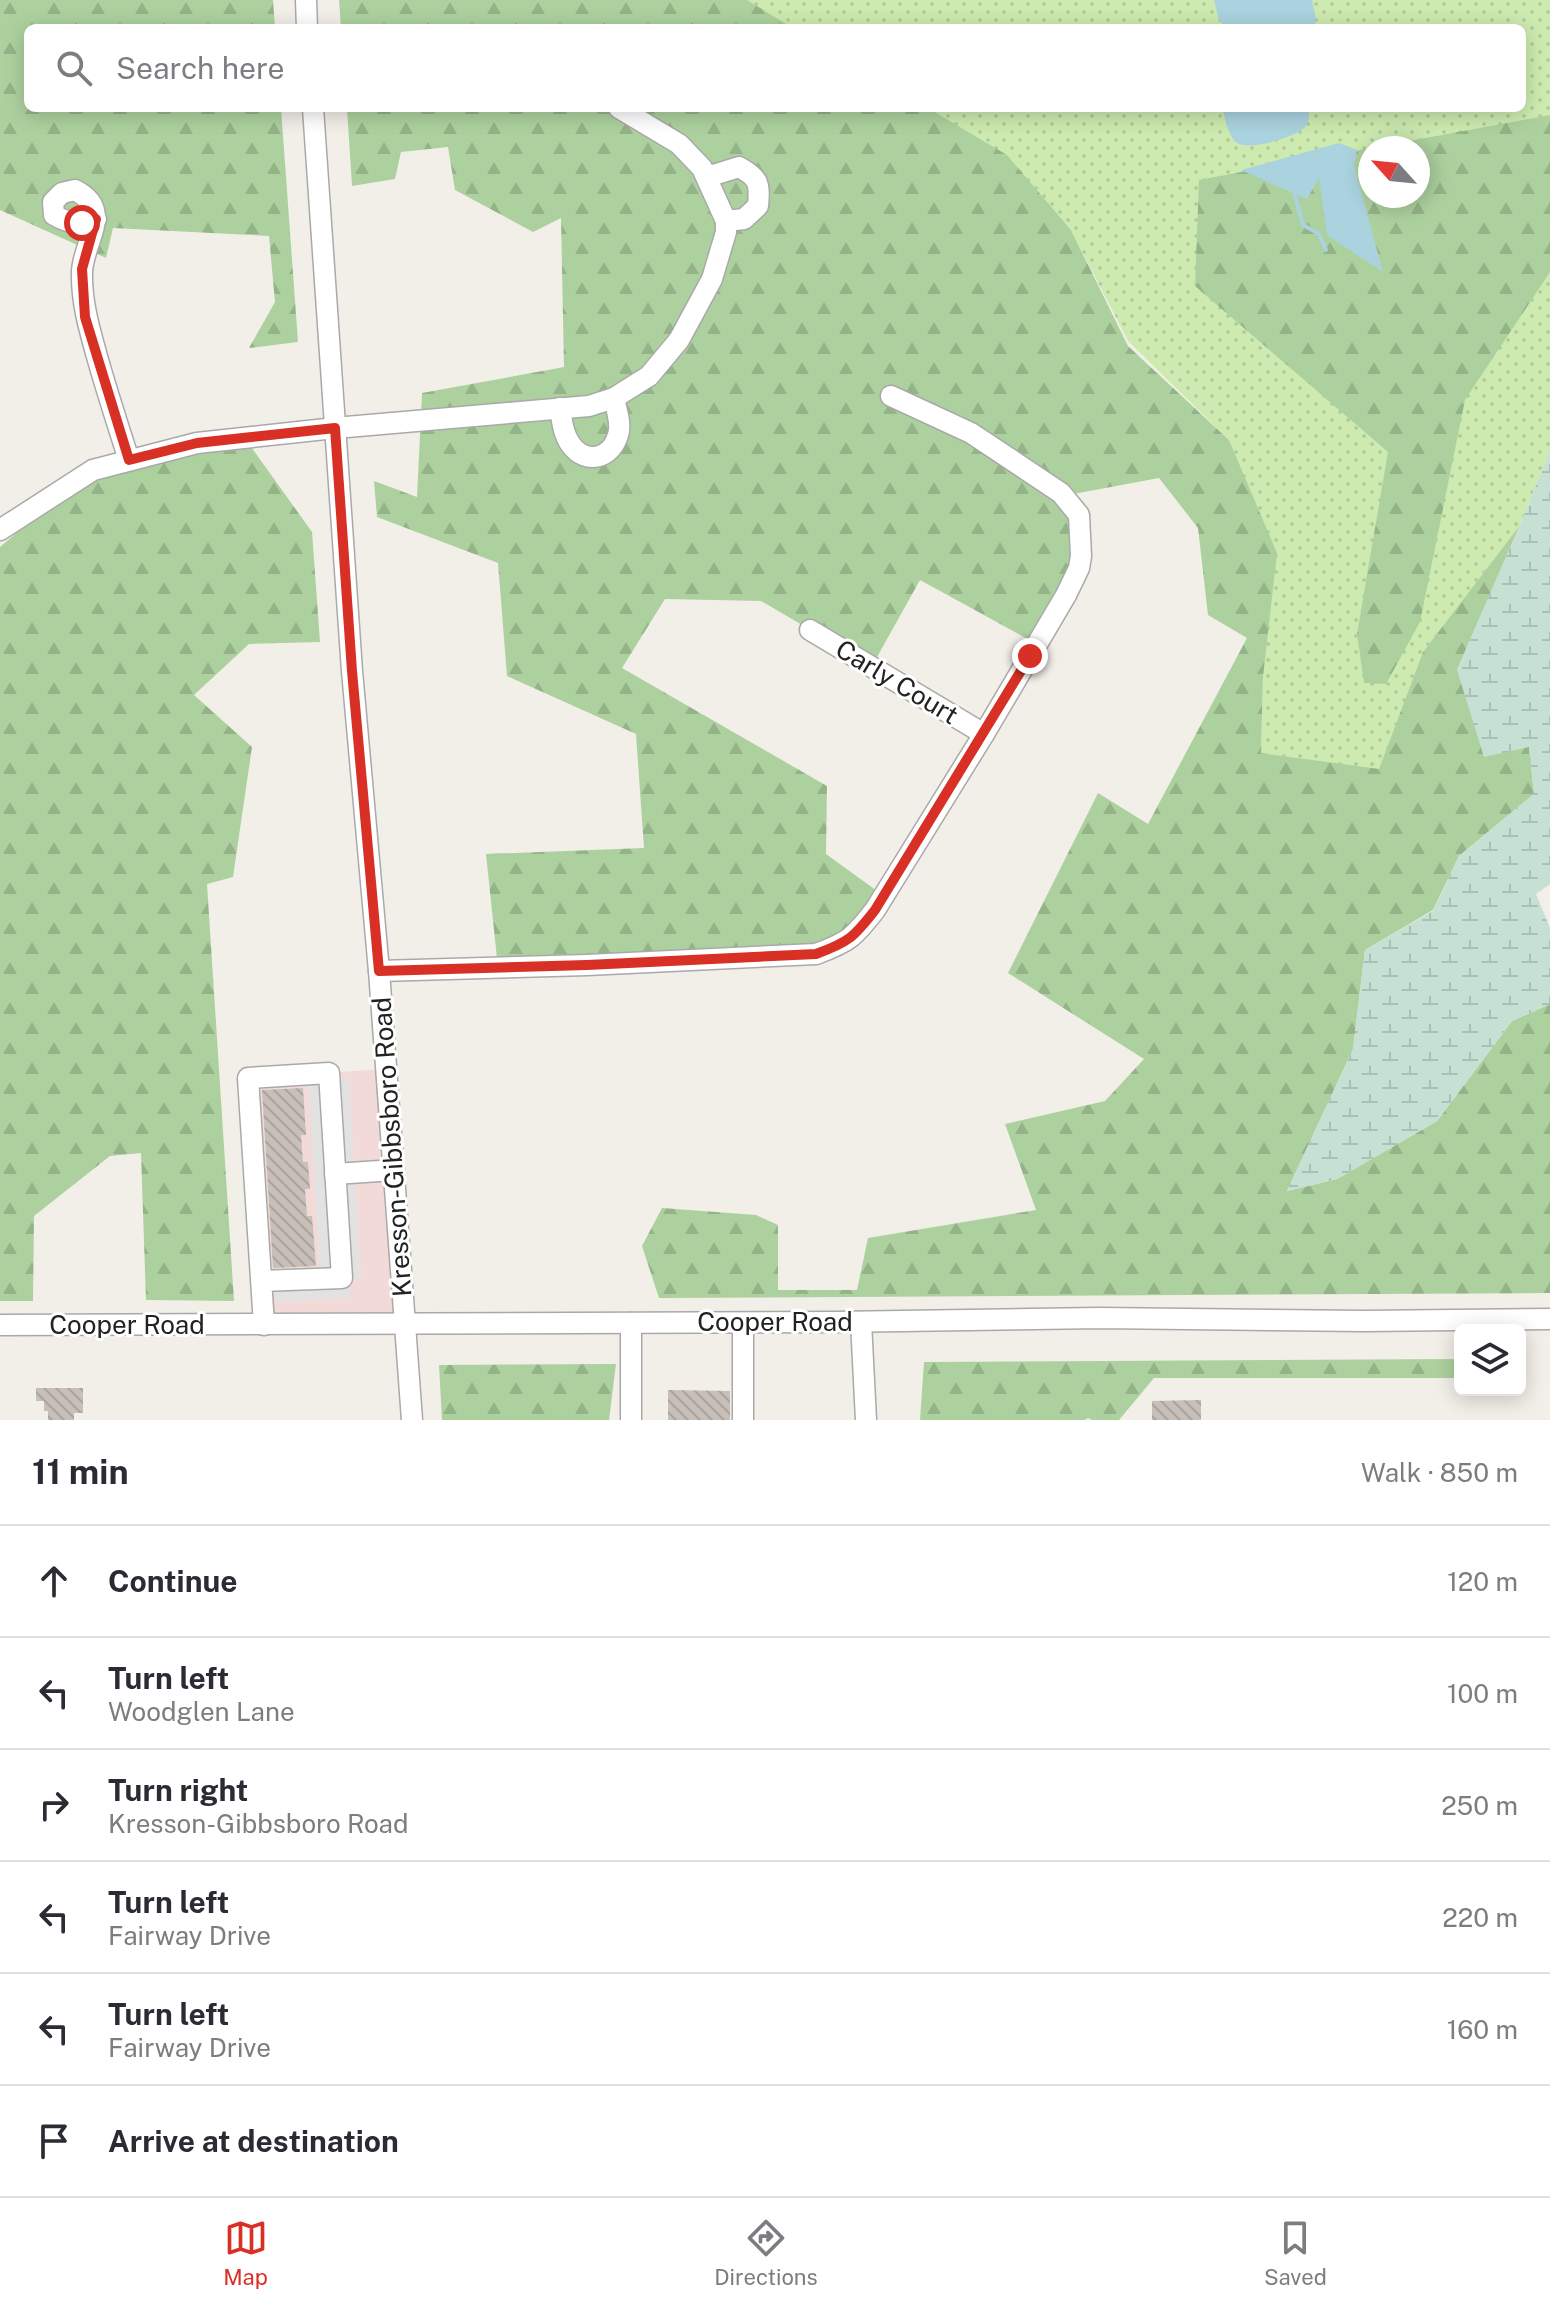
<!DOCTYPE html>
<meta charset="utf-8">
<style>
body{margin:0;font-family:"Public Sans",sans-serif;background:#f7f7f7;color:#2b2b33}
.controls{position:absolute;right:24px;bottom:24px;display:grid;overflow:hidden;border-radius:12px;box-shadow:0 4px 20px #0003}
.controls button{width:72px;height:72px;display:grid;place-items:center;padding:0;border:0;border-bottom:2px solid #e1e1e2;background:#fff;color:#2b2b33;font:40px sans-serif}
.compass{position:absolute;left:1358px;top:136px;width:72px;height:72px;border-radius:50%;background:#fff;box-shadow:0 4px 20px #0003;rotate:297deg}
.stop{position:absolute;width:24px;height:24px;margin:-18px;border:6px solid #d93025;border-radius:50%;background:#fff}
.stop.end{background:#d93025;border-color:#fff;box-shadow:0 2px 8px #0008}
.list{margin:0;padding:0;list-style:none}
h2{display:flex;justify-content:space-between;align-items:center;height:104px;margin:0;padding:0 32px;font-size:34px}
h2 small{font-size:26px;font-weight:400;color:#7c7c81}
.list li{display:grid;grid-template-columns:52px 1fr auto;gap:24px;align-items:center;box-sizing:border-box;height:112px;padding:0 32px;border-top:2px solid #e1e1e2}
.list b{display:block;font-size:30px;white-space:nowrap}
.list p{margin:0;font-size:26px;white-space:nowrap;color:#7c7c81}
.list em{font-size:26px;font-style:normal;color:#7c7c81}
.icon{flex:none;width:44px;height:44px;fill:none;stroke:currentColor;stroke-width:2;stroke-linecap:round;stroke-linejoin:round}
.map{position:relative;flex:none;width:1550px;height:1420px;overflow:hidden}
.search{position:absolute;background:#fff;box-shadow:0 4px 20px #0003;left:24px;right:24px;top:24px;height:88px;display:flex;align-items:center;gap:20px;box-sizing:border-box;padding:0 28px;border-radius:12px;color:#7c7c81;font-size:30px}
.sheet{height:776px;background:#fff}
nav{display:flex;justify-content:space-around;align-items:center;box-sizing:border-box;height:112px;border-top:2px solid #e1e1e2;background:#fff;font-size:22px;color:#7c7c81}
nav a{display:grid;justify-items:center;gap:4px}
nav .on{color:#d93025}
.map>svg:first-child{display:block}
.commercial{fill:#f2dad9}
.grass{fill:url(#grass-dots);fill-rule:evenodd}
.forest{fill:url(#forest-firs)}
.wetland{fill:url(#wetland-marsh)}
.parking{fill:#e2e2e2}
.water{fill:#aad3df}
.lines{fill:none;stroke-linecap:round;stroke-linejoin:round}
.stream{stroke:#aad3df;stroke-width:4}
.building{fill:url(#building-back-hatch)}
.minor-casing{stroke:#a9a9a9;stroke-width:23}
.minor{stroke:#fff;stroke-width:20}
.route{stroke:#d93025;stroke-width:10}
.labels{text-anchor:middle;stroke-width:6;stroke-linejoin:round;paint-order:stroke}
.street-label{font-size:26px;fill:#222;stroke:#fff}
</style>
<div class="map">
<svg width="1550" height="1420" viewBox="0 0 1550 1420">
<defs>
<pattern id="grass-dots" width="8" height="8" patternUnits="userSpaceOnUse" patternTransform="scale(2)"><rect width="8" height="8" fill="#cdebb0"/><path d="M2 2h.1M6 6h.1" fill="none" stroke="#b0c997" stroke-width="1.8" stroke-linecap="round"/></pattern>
<pattern id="forest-firs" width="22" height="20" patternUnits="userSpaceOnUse" patternTransform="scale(2)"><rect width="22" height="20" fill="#add19e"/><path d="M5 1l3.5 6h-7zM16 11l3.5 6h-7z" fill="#95b388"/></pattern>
<pattern id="wetland-marsh" width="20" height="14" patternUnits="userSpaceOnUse" patternTransform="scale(2)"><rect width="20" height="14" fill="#c6e0d4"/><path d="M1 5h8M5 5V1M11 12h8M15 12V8" fill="none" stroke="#aac0b6"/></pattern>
<pattern id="building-back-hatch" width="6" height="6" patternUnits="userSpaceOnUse" patternTransform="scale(2)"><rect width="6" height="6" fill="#c7bfb8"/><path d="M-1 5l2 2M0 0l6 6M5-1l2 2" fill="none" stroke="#aba49e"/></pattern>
</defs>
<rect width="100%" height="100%" fill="#f2efe9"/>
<!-- commercial -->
<path class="commercial" d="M386 1069 406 1324 264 1325 248 1078Z"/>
<!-- grass -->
<path class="grass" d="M747 0H1550V450L1520 525 1423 652 1379 770 1261 753 1263 677 1229 440 1128 341 1071 230 1007 156 928 108H1522V28H793ZM1370 148H1418V196H1370Z"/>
<!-- forest -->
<g class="forest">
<path d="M0 0H273L275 28H28V108H281L298 342 249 348 275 302 269 236 113 228 106 258 0 210Z"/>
<path d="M339 0H747L793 28H341Z"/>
<path d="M347 108H928L1007 155 1071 230 1128 346 1229 440 1277 553 1263 677 1261 753 1379 769 1423 652 1520 525 1457 670 1529 747 1534 794 1459 856 1433 910 1365 950 1353 1049 1287 1191 1337 1179 1437 1121 1512 1021 1550 1004V1293L659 1298 642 1246 662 1208 756 1215 778 1225V1290H857L868 1238 1036 1210 1005 1124 1105 1101 1144 1059 1008 973 1098 793 1148 824 1247 638 1208 615 1198 528 1159 478 1068 495 1079 553 1033 642 920 580 872 666 761 601 665 599 622 668 827 786 826 854 884 896 815 955 498 968 486 854 644 848 636 734 507 676 498 563 377 517 374 481 417 497 422 393 564 367 561 218 533 232 455 190 448 147 401 152 395 179 352 186Z"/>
<path d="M1550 115V272L1465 400 1420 622 1386 684 1364 683 1357 634 1388 452 1195 286 1199 180 1370 148V196H1418V148H1371Z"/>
<path d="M244 437 312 532 320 642 249 644 194 695 252 747 233 877 207 884 234 1301 146 1300 141 1153 110 1156 34 1216 33 1301H0V547L75 483Z"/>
<path d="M1460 1359V1378H1154L1119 1420H1092L1088 1418 1085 1420H920L924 1362Z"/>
<path d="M616 1364 609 1420H442L439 1365Z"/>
</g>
<!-- wetland -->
<path class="wetland" d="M1550 450V884L1536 894 1550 928V1004L1512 1021 1437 1121 1337 1179 1287 1191 1353 1049 1365 950 1433 911 1459 856 1534 794 1529 747 1484 757 1457 670 1520 525Z"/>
<!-- parking -->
<path class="parking" d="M349 1078 361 1280 349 1281 350 1297 276 1302 275 1275 320 1272 309 1081Z"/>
<!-- water -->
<g class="water">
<path d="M1214 0H1312L1316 19 1314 28H1224L1218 17Z"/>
<path d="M1222 108H1309C1309 114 1310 122 1305 127 1297 137 1249 151 1237 143 1229 138 1225 117 1222 108Z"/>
<path d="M1339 143 1357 150 1354 166 1383 272 1327 235 1319 178 1307 199 1241 170Z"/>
</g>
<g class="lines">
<!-- stream -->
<path class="stream" d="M1293 188 1303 225 1319 234 1326 250"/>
</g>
<!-- building -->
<g class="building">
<path d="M303 1088 306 1135H301L302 1149 303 1162H308L310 1189H305L306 1203 307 1216H312L316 1266 273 1268 262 1090Z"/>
<path d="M36 1388H83V1413H74V1420H48V1411H44V1401H36Z"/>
<path d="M668 1390 730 1391V1420H668Z"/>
<path d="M1201 1400V1420H1152V1401Z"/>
</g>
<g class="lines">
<!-- minor casing -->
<g class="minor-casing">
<g id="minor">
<path d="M306 0 307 28"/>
<path d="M313 108 352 671 379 971 412 1420"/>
<path d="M707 177 739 167C759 178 760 183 758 206L744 219 726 221"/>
<path d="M96 219C79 224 69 224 54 215L53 202 62 193 75 190C114 210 84 240 82 271 81 304 91 335 100 367 109 398 119 429 129 460"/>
<path d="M560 408C562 421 563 434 571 445 586 465 611 459 618 435 622 424 616 409 614 398"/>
<path d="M0 530 93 470 197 443 335 428 589 406 614 398 649 376 679 340 712 279 726 232V221L702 168 679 144 619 108"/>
<path d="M810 630 984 734"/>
<path d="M379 971 587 965 816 954C849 942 854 937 875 910L984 734 1066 595 1079 568 1081 556 1079 515 1061 493 971 433 891 396"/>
<path d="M335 1174 394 1170"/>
<path d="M261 1281 342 1278 329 1073 248 1078 264 1325"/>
<path d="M861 1322 866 1420"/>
<path d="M631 1323V1420"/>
<path d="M743 1323V1420"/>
<path d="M0 1325 836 1322 1100 1318 1364 1321 1550 1319"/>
</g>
</g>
<!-- minor -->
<use href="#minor" class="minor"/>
</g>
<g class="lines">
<!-- route -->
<path class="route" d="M82 223 96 219 82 269 85 317 129 460 197 443 335 428 352 671 379 971 587 965 816 954C849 942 854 937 875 910L1030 656"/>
</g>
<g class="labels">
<!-- street labels -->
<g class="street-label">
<text transform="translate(897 682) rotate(31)" y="9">Carly Court</text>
<text transform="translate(392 1147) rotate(-94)" y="9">Kresson-Gibbsboro Road</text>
<text x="775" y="1331">Cooper Road</text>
<text x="127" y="1334">Cooper Road</text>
</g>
</g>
</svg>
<div class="controls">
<button><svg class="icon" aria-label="layers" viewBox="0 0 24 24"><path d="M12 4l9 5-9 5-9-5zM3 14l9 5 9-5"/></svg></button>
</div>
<svg class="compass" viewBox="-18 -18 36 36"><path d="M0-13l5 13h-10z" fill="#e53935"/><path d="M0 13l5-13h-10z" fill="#7c7c81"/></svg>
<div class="stop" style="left:82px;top:223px"></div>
<div class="stop end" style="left:1030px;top:656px"></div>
<div class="search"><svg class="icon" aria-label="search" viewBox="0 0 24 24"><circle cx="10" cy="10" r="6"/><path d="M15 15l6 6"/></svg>Search here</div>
</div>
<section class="sheet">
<h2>11 min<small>Walk · 850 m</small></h2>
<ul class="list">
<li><svg class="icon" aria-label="ahead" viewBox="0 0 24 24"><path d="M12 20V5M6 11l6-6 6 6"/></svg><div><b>Continue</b></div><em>120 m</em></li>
<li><svg class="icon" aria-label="left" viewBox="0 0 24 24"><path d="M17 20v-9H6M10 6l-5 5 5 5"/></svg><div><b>Turn left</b><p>Woodglen Lane</p></div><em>100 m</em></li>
<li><svg class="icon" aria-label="right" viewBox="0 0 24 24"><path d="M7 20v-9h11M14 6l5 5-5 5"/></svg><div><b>Turn right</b><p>Kresson-Gibbsboro Road</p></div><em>250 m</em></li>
<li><svg class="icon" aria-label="left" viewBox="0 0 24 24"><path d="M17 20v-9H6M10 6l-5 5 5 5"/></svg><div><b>Turn left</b><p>Fairway Drive</p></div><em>220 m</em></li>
<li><svg class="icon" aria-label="left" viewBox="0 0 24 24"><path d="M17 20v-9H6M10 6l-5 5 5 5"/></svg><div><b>Turn left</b><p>Fairway Drive</p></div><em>160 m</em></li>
<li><svg class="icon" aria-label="arrive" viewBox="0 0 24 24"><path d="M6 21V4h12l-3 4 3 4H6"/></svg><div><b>Arrive at destination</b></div></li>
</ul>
</section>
<nav>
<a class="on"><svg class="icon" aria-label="map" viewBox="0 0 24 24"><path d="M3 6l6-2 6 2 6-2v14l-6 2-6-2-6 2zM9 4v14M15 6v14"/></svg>Map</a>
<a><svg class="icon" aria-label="directions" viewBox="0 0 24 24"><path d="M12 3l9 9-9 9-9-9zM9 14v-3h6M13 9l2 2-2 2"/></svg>Directions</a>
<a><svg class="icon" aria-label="saved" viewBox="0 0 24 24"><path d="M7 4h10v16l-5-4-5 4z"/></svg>Saved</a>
</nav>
